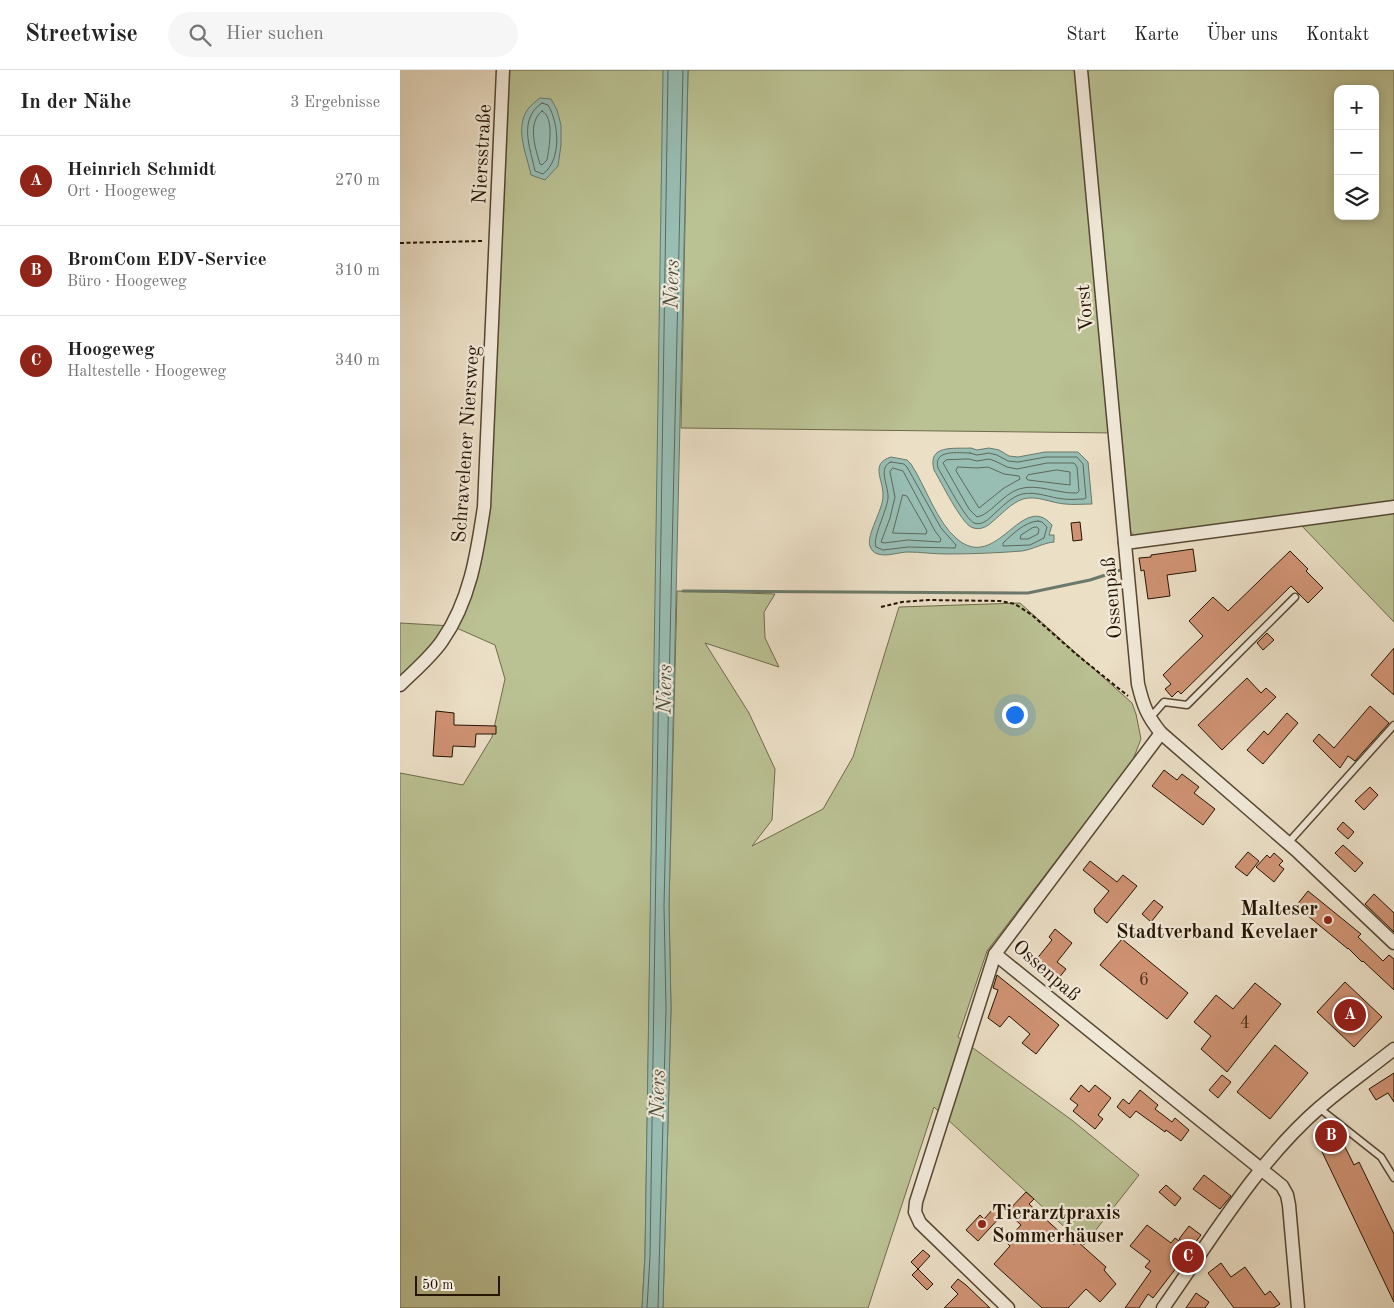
<!DOCTYPE html>
<html lang="de">
<meta charset="utf-8">
<style>
body{margin:0;font-family:"Old Standard TT",serif;background:#f6f6f6;color:#222}
.controls{position:absolute;right:15px;top:15px;display:grid;overflow:hidden;border-radius:10px;box-shadow:0 2px 8px #0003}
.controls button{width:45px;height:45px;display:grid;place-items:center;padding:0;border:0;border-bottom:1px solid #e0e0e0;background:#fff;color:#222;font:25px sans-serif}
.scale{position:absolute;left:15px;bottom:12px;width:85px;box-sizing:border-box;padding-left:5px;border:2px solid #241400;border-top:0;font-size:14px;line-height:18px;white-space:nowrap;color:#241400;-webkit-text-stroke:4px #f2eada;paint-order:stroke}
.you{position:absolute;left:614px;top:644px;width:18px;height:18px;margin:-12px;border:4px solid #fff;border-radius:50%;background:#1a73e8;box-shadow:0 0 0 8px #1a73e833}
.badge{display:grid;place-items:center;width:32px;height:32px;border-radius:50%;background:#8f2418;color:#fff;font-size:16px;font-weight:700}
.pin{position:absolute;translate:-50% -50%;border:2px solid #fff;box-shadow:0 1px 5px #0006}
.list{margin:0;padding:0;list-style:none}
h2{display:flex;justify-content:space-between;align-items:center;height:65px;margin:0;padding:0 20px;font-size:21px}
h2 small{font-size:16px;font-weight:400;color:#767676}
.list li{display:grid;grid-template-columns:32px 1fr auto;gap:15px;align-items:center;box-sizing:border-box;height:90px;padding:0 20px;border-top:1px solid #e0e0e0}
.list b{display:block;font-size:19px;white-space:nowrap}
.list p{margin:0;font-size:16px;white-space:nowrap;color:#767676}
.list em{font-size:16px;font-style:normal;color:#767676}
.icon{flex:none;width:28px;height:28px;fill:none;stroke:currentColor;stroke-width:2;stroke-linecap:round;stroke-linejoin:round}
.map{position:relative;flex:none;width:994px;height:1238px;overflow:hidden}
header{display:flex;align-items:center;gap:30px;box-sizing:border-box;height:70px;padding:0 25px;background:#fff;border-bottom:1px solid #e0e0e0}
header strong{font-size:24px}
nav{display:flex;gap:28px;margin-inline-start:auto;font-size:18px}
.search{width:350px;height:45px;background:#f6f6f6;display:flex;align-items:center;gap:12px;box-sizing:border-box;padding:0 18px;border-radius:28px;color:#767676;font-size:19px}
main{display:flex}
aside{flex:1;background:#fff}
.map>svg:first-child{display:block}
.green{fill:#bac193;stroke:#6f6a4a;fill-rule:evenodd}
.water{fill:#98bdb3;stroke:#6a796b}
.lines{fill:none;stroke-linecap:round;stroke-linejoin:round}
.shore{stroke:#5e685a;stroke-width:1}
.stream{stroke:#6a796b;stroke-width:3}
.building{fill:#cf9273;stroke:#241400}
.lane-casing{stroke:#564732;stroke-width:9}
.street-casing{stroke:#564732;stroke-width:15}
.path{stroke:#241400;stroke-width:2;stroke-dasharray:4 2.5;stroke-linecap:butt}
.lane{stroke:#f2eada;stroke-width:6}
.street{stroke:#f2eada;stroke-width:12}
.poi-dot{fill:#8f2418;stroke:#f2eada;stroke-width:2}
.labels{text-anchor:middle;stroke-width:4.5;stroke-linejoin:round;paint-order:stroke}
.number-label{font-size:18px;fill:#4f341d}
.street-label{font-size:20px;fill:#241400;stroke:#f2eada}
.poi-label{font-size:20px;font-weight:bold;fill:#241400;stroke:#f2eada;text-anchor:end}
.water-label{font-size:21px;font-style:italic;fill:#4d4f3f;stroke:#f2eada}
</style>
<header>
<strong>Streetwise</strong>
<div class="search"><svg class="icon" aria-label="search" viewBox="0 0 24 24"><circle cx="10" cy="10" r="6"/><path d="M15 15l6 6"/></svg>Hier suchen</div>
<nav><a>Start</a><a>Karte</a><a>Über uns</a><a>Kontakt</a></nav>
</header>
<main>
<aside>
<h2>In der Nähe<small>3 Ergebnisse</small></h2>
<ul class="list">
<li><span class="badge">A</span><div><b>Heinrich Schmidt</b><p>Ort · Hoogeweg</p></div><em>270 m</em></li>
<li><span class="badge">B</span><div><b>BromCom EDV-Service</b><p>Büro · Hoogeweg</p></div><em>310 m</em></li>
<li><span class="badge">C</span><div><b>Hoogeweg</b><p>Haltestelle · Hoogeweg</p></div><em>340 m</em></li>
</ul>
</aside>
<div class="map">
<svg width="994" height="1238" viewBox="0 0 994 1238">
<rect width="100%" height="100%" fill="#ebdfc6"/>
<filter id="stains"><feTurbulence type="fractalNoise" baseFrequency=".004" numOctaves="4"/><feColorMatrix values="0 0 0 0 .2 0 0 0 0 .09 0 0 0 0 .02 0 0 0 .5 -.17"/></filter>
<radialGradient id="worn" r=".72"><stop offset=".6" stop-color="#630" stop-opacity="0"/><stop offset="1" stop-color="#630" stop-opacity=".3"/></radialGradient>
<!-- green -->
<g class="green">
<path d="M103 0H264L245 1186 242 1238H0V703L63 715 92 667 105 609 95 575 52 556 0 615V553L52 556 84 437Z"/>
<path d="M288 0H994V434L736 467 727 459 717 363 281 358ZM938 19H975V146H938Z"/>
<path d="M994 440V552L899 453Z"/>
<path d="M277 521 375 524 364 542 365 568 379 597 305 573 349 643 375 699 372 750 352 776 423 739 453 687 499 537 620 533 732 633 736 644 741 669 725 710 678 762 587 881 558 967 673 1051 739 1105 684 1175 534 1037 468 1238H263L271 939 269 836Z"/>
</g>
<!-- water -->
<g class="water">
<path d="M263 0H288L269 836 271 939 263 1238H242L245 1186Z"/>
<path d="M140 28 151 29 157 40 161 55V75L158 96 145 110 131 105C127 85 114 58 128 39 131 35 136 31 140 28Z"/>
<path d="M571 378 577 380 589 378 599 380 609 386 618 387 645 382H678L688 392 692 434C683 434 674 435 665 434 651 433 637 425 623 429 611 433 602 444 592 452 587 457 579 461 571 457 561 452 541 412 534 400 527 374 554 379 571 378Z"/>
<path d="M491 387 507 390 511 394C526 417 536 451 557 469 597 503 622 420 652 455L649 465H654V472C643 473 634 479 622 481 597 483 571 484 546 484 533 484 521 482 508 482 499 482 487 487 478 484 474 483 471 480 470 476 466 465 483 440 483 426 484 410 469 394 491 387Z"/>
</g>
<g class="lines">
<!-- shore -->
<g class="shore">
<path d="M142 33 148 35C159 53 162 90 143 104L135 101C130 77 118 49 142 33Z"/>
<path d="M142 41C155 47 149 78 147 90L142 95 140 94C135 77 127 53 142 41Z"/>
<path d="M570 383 577 385 589 383 597 385 608 391 618 392 646 387H677L683 394 686 428 684 429C677 429 671 430 664 429 650 428 637 421 622 424 611 427 602 437 594 444 589 449 582 456 574 453 566 450 544 408 538 398 533 379 558 383 570 383Z"/>
<path d="M569 389 577 391 589 389 595 391 607 397 617 399 647 393H674L677 397 679 421 677 423C658 424 637 413 619 419 603 424 590 445 577 447L569 439 543 393 546 390Z"/>
<path d="M491 392 504 394 507 397 541 458 556 475 555 478 508 477 483 480 476 477C472 468 487 441 488 428 489 417 477 397 491 392Z"/>
<path d="M558 397 577 398 588 397 604 404 619 406 620 409 604 418 579 438 556 401Z"/>
<path d="M493 398 503 401 535 461 541 469 540 472 508 470 484 473 481 472 490 448 495 427 490 402Z"/>
<path d="M657 400 670 402V415L628 410 626 408 628 405Z"/>
<path d="M503 425 507 426 527 461 526 464 493 463Z"/>
<path d="M638 451 642 452 647 457 644 468 630 475 603 476V473C613 464 624 452 638 451Z"/>
<path d="M637 457 639 459 638 464 628 469H620L621 465 632 458Z"/>
<path d="M247 1238 250 1186 268 0"/>
<path d="M258 1238 266 939 264 836 283 0"/>
</g>
<!-- stream -->
<path class="stream" d="M283 521 628 523 690 510 721 500"/>
</g>
<!-- building -->
<g class="building">
<path d="M680 452 682 470 673 471 671 453Z"/>
<path d="M793 479 796 501 767 505 770 526 748 529 744 500 741 501 739 488 751 487V485Z"/>
<path d="M890 481 908 499 906 501 923 518 908 533 891 516 781 624 778 621 772 627 765 619 771 614 763 605 803 566 789 551 813 527 828 541Z"/>
<path d="M867 563 874 570 863 580 857 573Z"/>
<path d="M994 578V625L971 605Z"/>
<path d="M847 608 861 623 866 618 876 627 822 680 798 655Z"/>
<path d="M970 636 989 653 955 691 948 686 940 698 913 671 919 664 934 678Z"/>
<path d="M36 641 54 643V655L96 656V664H76L75 677 53 676 52 687 33 686Z"/>
<path d="M887 643 898 653 863 694 847 680 864 661 868 665Z"/>
<path d="M764 700 777 710 782 704 799 717 794 723 815 739 803 755 752 716Z"/>
<path d="M970 717 978 725 964 740 955 731Z"/>
<path d="M943 752 954 762 948 769 937 759Z"/>
<path d="M943 775 963 793 955 802 935 783Z"/>
<path d="M848 782 859 791 847 806 835 797Z"/>
<path d="M874 783 883 791 879 795 884 799 874 812 856 797 867 785 870 788Z"/>
<path d="M690 791 717 812 723 805 737 816 707 853 695 843 694 839 709 821 683 800Z"/>
<path d="M908 821 961 864 958 867 983 891 989 885 994 889V920L963 891 962 892 948 878V879L896 836Z"/>
<path d="M974 824 994 843V862L965 834Z"/>
<path d="M754 830 763 837 751 852 742 844Z"/>
<path d="M655 859 672 873 657 892 666 899 658 909 635 891 652 870 649 867Z"/>
<path d="M722 869 788 923 767 949 700 895Z"/>
<path d="M597 905 659 955 636 984 622 973 630 964 609 946 600 957 588 948 598 920 593 918Z"/>
<path d="M945 912 982 947 954 977 917 942Z"/>
<path d="M855 913 881 934 827 1002 801 979 811 966 794 952 816 925 833 939Z"/>
<path d="M875 975 908 1003 870 1049 837 1022Z"/>
<path d="M994 1003V1032L988 1023 976 1030 969 1019Z"/>
<path d="M822 1005 831 1012 818 1028 809 1020Z"/>
<path d="M681 1015 689 1022 695 1015 711 1028 698 1045 703 1049 695 1059 673 1041 678 1035 670 1029Z"/>
<path d="M740 1020 758 1035 755 1039 763 1045 772 1052 775 1048 789 1060 781 1071 766 1060 765 1062 736 1041 730 1048 717 1037 723 1029 729 1034Z"/>
<path d="M926 1059 944 1075 954 1095 959 1092 994 1164V1232L914 1065Z"/>
<path d="M804 1105 831 1126 820 1139 793 1119Z"/>
<path d="M766 1115 781 1128 775 1136 759 1122Z"/>
<path d="M626 1122 634 1129 629 1134 674 1175 677 1171 706 1197 704 1200 716 1214 700 1232 686 1219 668 1238H642L594 1194 610 1176 607 1173 611 1169 609 1168 621 1155 607 1142Z"/>
<path d="M594 1138 602 1145 578 1171 566 1160 580 1145 584 1149Z"/>
<path d="M747 1155 771 1173 775 1168 783 1174 773 1188 780 1193 753 1228 748 1224 739 1238H725L751 1201 745 1197 750 1191 730 1176Z"/>
<path d="M789 1156 801 1165 791 1178 779 1169Z"/>
<path d="M523 1180 530 1186 518 1199 511 1192Z"/>
<path d="M821 1193 831 1207 845 1197 865 1225 870 1221 880 1234 874 1238H834L808 1203Z"/>
<path d="M518 1199 533 1214 527 1220 512 1205Z"/>
<path d="M558 1209 566 1215 590 1238H544L558 1224 551 1217Z"/>
<path d="M796 1223 809 1232 805 1238H786Z"/>
</g>
<g class="lines">
<!-- lane casing -->
<g class="lane-casing">
<g id="lane">
<path d="M750 648 764 632 787 635 895 527"/>
<path d="M888 773 994 655"/>
<path d="M919 1038 981 1087 994 1108"/>
</g>
</g>
<!-- street casing -->
<g class="street-casing">
<g id="street">
<path d="M681 0 738 614C743 635 747 646 761 663L896 780 994 873"/>
<path d="M725 473 994 437"/>
<path d="M0 615C14 601 31 587 42 571 70 531 77 484 84 437L103 0"/>
<path d="M761 663 595 884 882 1116 887 1125 889 1135 898 1238"/>
<path d="M595 884 516 1132 515 1142 520 1153 608 1238"/>
<path d="M763 1238C811 1170 856 1093 919 1038 943 1017 969 999 994 979"/>
</g>
</g>
<!-- path -->
<g class="path">
<path d="M0 173 83 171"/>
<path d="M481 537 502 532 528 530 600 531 615 534 632 545 676 584 728 626"/>
</g>
<!-- lane -->
<use href="#lane" class="lane"/>
<!-- street -->
<use href="#street" class="street"/>
</g>
<!-- markers -->
<g class="poi-dot">
<circle cx="928" cy="850" r="5"/>
<circle cx="582" cy="1154" r="5"/>
</g>
<g class="labels">
<!-- number labels -->
<g class="number-label">
<text x="744" y="915">6</text>
<text x="845" y="958">4</text>
</g>
<!-- street labels -->
<g class="street-label">
<text transform="translate(81 84) rotate(-87)" y="7">Niersstraße</text>
<text transform="translate(684 238) rotate(-95)" y="7">Vorst</text>
<text transform="translate(65 374) rotate(-86)" y="7">Schravelener Niersweg</text>
<text transform="translate(711 528) rotate(-95)" y="7">Ossenpaß</text>
<text transform="translate(647 900) rotate(41)" y="7">Ossenpaß</text>
</g>
<!-- poi labels -->
<g class="poi-label">
<text x="918" y="845">Malteser<tspan x="918" dy="23">Stadtverband Kevelaer</tspan></text>
<text x="592" y="1149" text-anchor="start">Tierarztpraxis<tspan x="592" dy="23">Sommerhäuser</tspan></text>
</g>
<!-- water labels -->
<g class="water-label">
<text transform="translate(271 214) rotate(-89)" y="7">Niers</text>
<text transform="translate(264 619) rotate(-89)" y="7">Niers</text>
<text transform="translate(257 1024) rotate(-89)" y="7">Niers</text>
</g>
</g>
<rect width="100%" height="100%" filter="url(#stains)"/>
<rect width="100%" height="100%" fill="url(#worn)"/>
</svg>
<div class="controls">
<button>+</button>
<button>−</button>
<button><svg class="icon" aria-label="layers" viewBox="0 0 24 24"><path d="M12 4l9 5-9 5-9-5zM3 14l9 5 9-5"/></svg></button>
</div>
<div class="scale">50 m</div>
<div class="you"></div>
<div class="pin badge" style="left:950px;top:945px">A</div>
<div class="pin badge" style="left:931px;top:1066px">B</div>
<div class="pin badge" style="left:788px;top:1187px">C</div>
</div>
</main>
